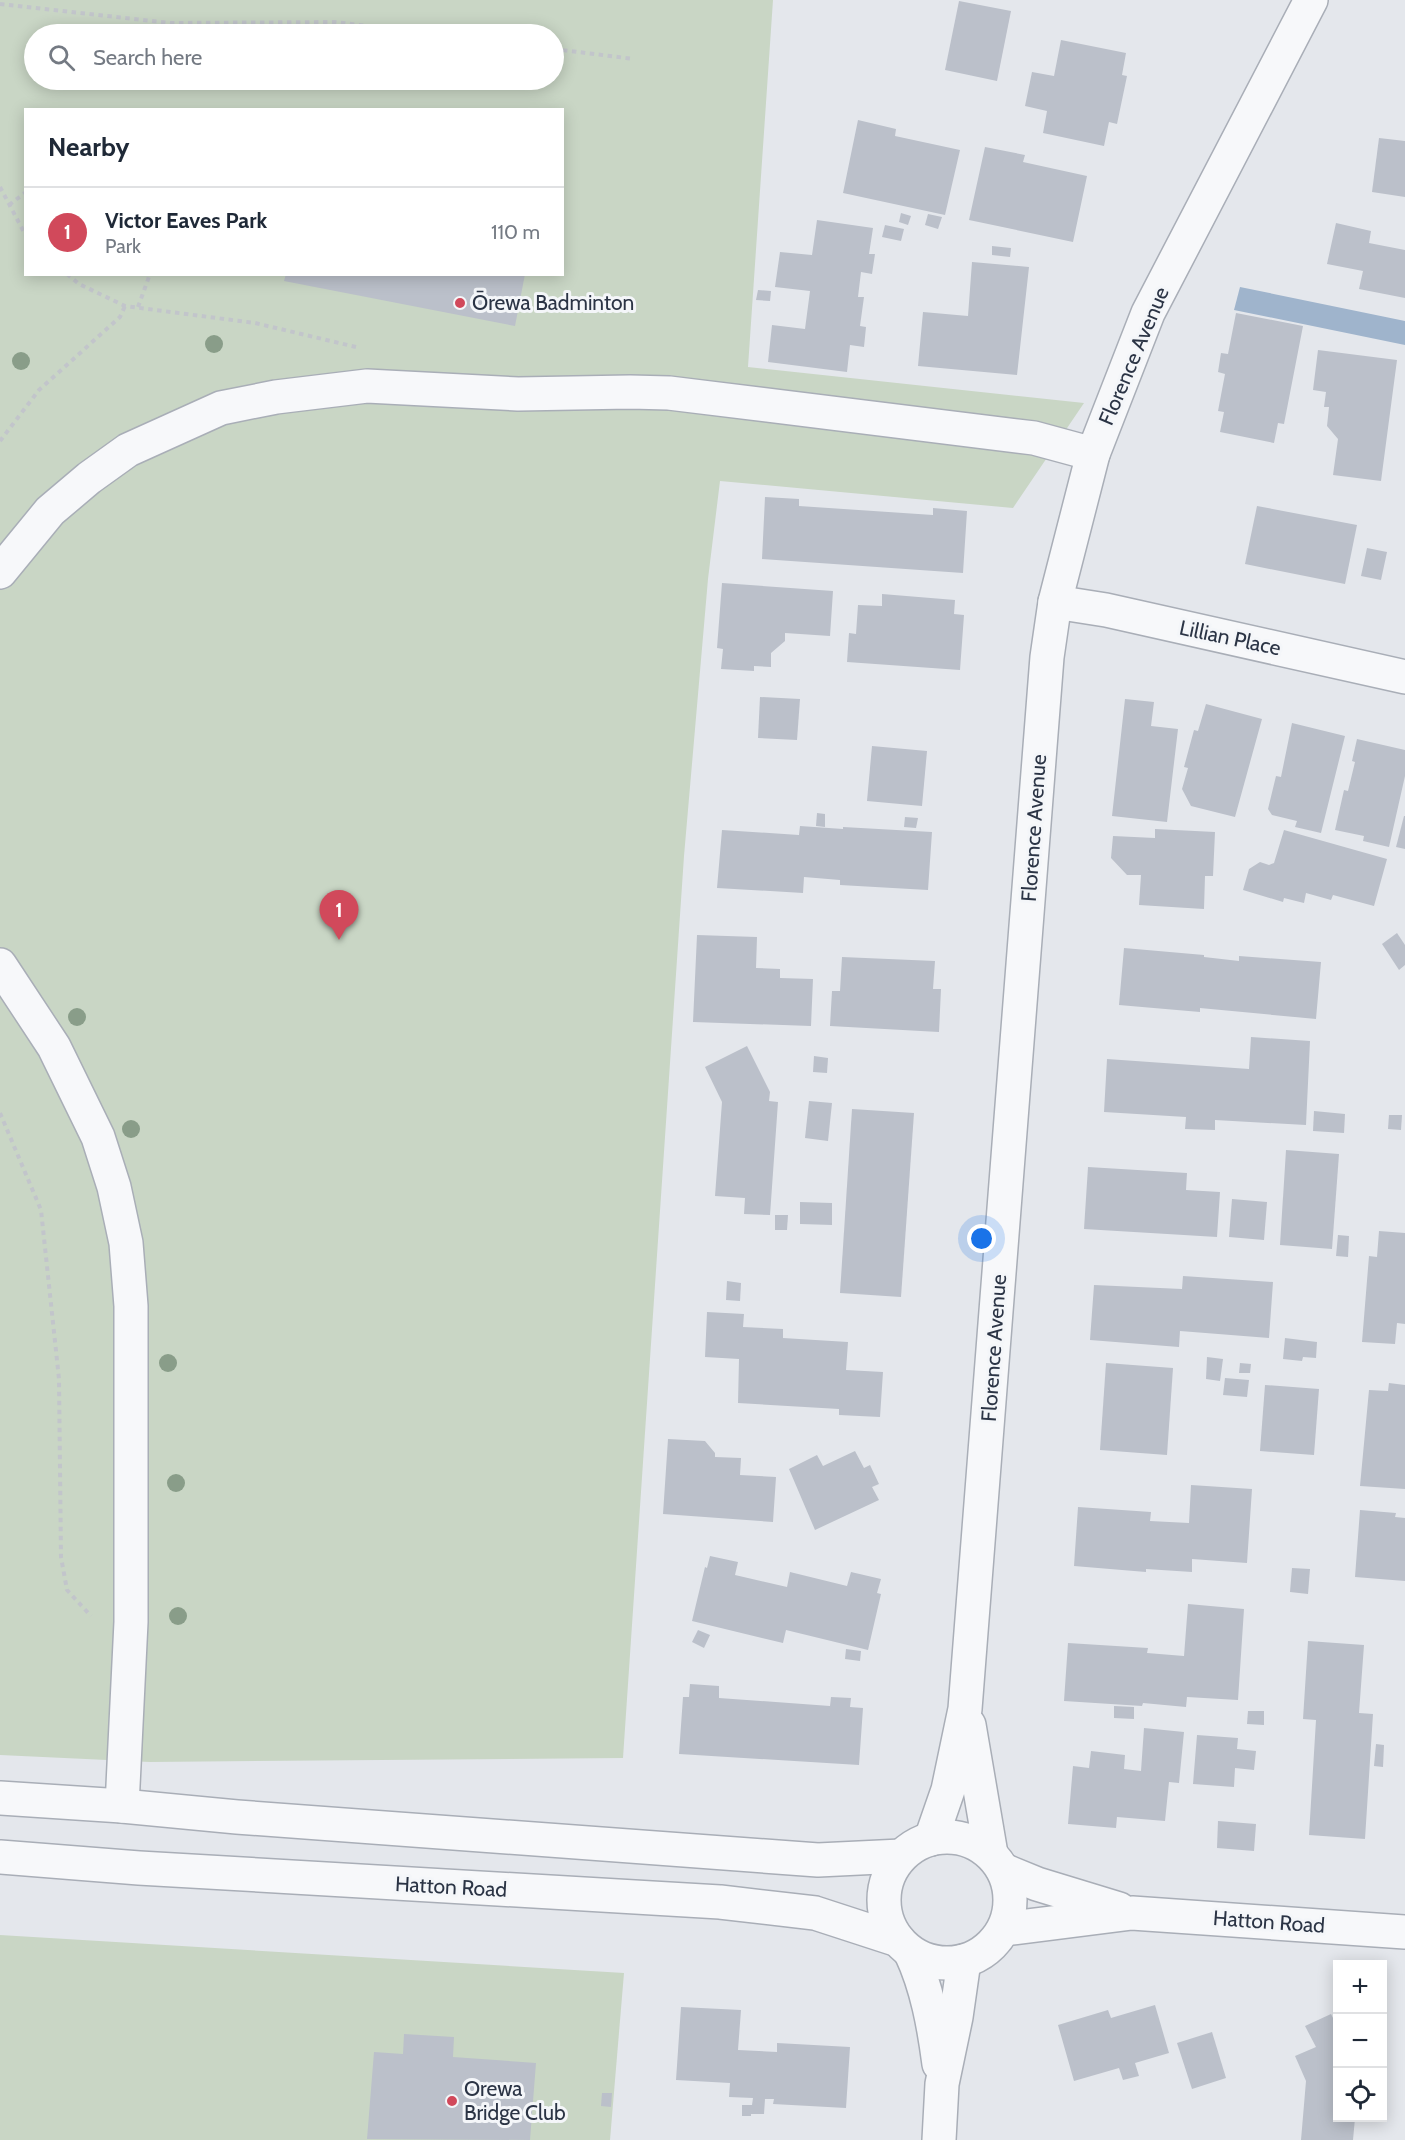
<!DOCTYPE html>
<meta charset="utf-8">
<style>
body{margin:0;font-family:Cabin,sans-serif;background:#f6f6f7;color:#1f2937}
.controls{position:absolute;right:18px;bottom:18px;display:grid;overflow:hidden;border-radius:0px;box-shadow:0 3px 15px #0003}
.controls button{width:54px;height:54px;display:grid;place-items:center;padding:0;border:0;border-bottom:2px solid #e0e1e3;background:#fff;color:#1f2937;font:30px sans-serif}
.you{position:absolute;left:982px;top:1239px;width:21px;height:21px;margin:-15px;border:4px solid #fff;border-radius:50%;background:#1a73e8;box-shadow:0 0 0 9px #1a73e833}
.badge{display:grid;place-items:center;width:39px;height:39px;border-radius:50%;background:#d1495b;color:#fff;font-size:20px;font-weight:700}
.pin{position:absolute;translate:-50% -50px;filter:drop-shadow(0 2px 3px #0008)}
.pin::after{content:'';position:absolute;top:32px;width:21px;height:18px;background:inherit;clip-path:polygon(0 0,100% 0,50% 100%)}
.list{margin:0;padding:0;list-style:none}
h2{display:flex;justify-content:space-between;align-items:center;height:78px;margin:0;padding:0 24px;font-size:26px}
h2 small{font-size:20px;font-weight:400;color:#747a83}
.list li{display:grid;grid-template-columns:39px 1fr auto;gap:18px;align-items:center;box-sizing:border-box;height:90px;padding:0 24px;border-top:2px solid #e0e1e3}
.list b{display:block;font-size:22px;white-space:nowrap}
.list p{margin:0;font-size:20px;white-space:nowrap;color:#747a83}
.list em{font-size:20px;font-style:normal;color:#747a83}
.icon{flex:none;width:33px;height:33px;fill:none;stroke:currentColor;stroke-width:2;stroke-linecap:round;stroke-linejoin:round}
.map{position:relative;flex:none;width:1405px;height:2140px;overflow:hidden}
.search{position:absolute;background:#fff;box-shadow:0 3px 15px #0003;left:24px;top:24px;width:540px;height:66px;display:flex;align-items:center;gap:15px;box-sizing:border-box;padding:0 21px;border-radius:33px;color:#747a83;font-size:22px}
.panel{position:absolute;background:#fff;box-shadow:0 3px 15px #0003;left:24px;top:108px;width:540px;height:168px;border-radius:0px}
.map>svg:first-child{display:block}
.green{fill:#c9d6c5;fill-rule:evenodd}
.water{fill:#9fb4cc}
.building{fill:#bbc0ca}
.lines{fill:none;stroke-linecap:round;stroke-linejoin:round}
.minor-casing{stroke:#a9aeb7;stroke-width:36}
.path{stroke:#c2c5cb;stroke-width:4;stroke-dasharray:4.5 4.5;stroke-linecap:butt}
.minor{stroke:#f7f8fa;stroke-width:33}
.tree{fill:#899d89}
.poi-dot{fill:#d1495b;stroke:#f4f6f9;stroke-width:2}
.labels{text-anchor:middle;stroke-width:6;stroke-linejoin:round;paint-order:stroke}
.poi-label{font-size:21px;fill:#2b3445;stroke:#f4f6f9;text-anchor:start}
.street-label{font-size:21px;fill:#2b3445;stroke:#f4f6f9}
</style>
<div class="map">
<svg width="1405" height="2140" viewBox="0 0 1405 2140">
<rect width="100%" height="100%" fill="#e4e7ec"/>
<!-- green -->
<g class="green">
<path d="M0 0H773L748 367 1084 403 1013 508 720 481 708 579 684 856 623 1758 150 1762 0 1755ZM34 34H554V80H34ZM26 110H562V274H26Z"/>
<path d="M0 1935 624 1973 610 2140H0Z"/>
</g>
<!-- water -->
<path class="water" d="M1240 287 1405 321V345L1234 310Z"/>
<!-- building -->
<g class="building">
<path d="M959 1 1011 11 997 81 945 70Z"/>
<path d="M1061 40 1126 53 1122 75 1127 76 1117 124 1109 122 1104 146 1043 133 1047 111 1025 106 1032 72 1054 76Z"/>
<path d="M858 120 896 129 895 136 960 150 945 215 843 193Z"/>
<path d="M1379 138 1405 141V197L1372 192Z"/>
<path d="M985 147 1025 155 1023 162 1087 176 1073 242 969 220Z"/>
<path d="M901 213 911 216 908 225 899 222Z"/>
<path d="M928 214 942 217 938 229 925 225Z"/>
<path d="M817 220 873 228 869 254H875L872 274 861 272 858 297H864L860 326 866 327 864 347 850 345 847 372 768 362 772 325 805 329 810 291 775 287 780 252 812 255Z"/>
<path d="M1336 223 1371 231 1369 243 1405 250V298L1359 289 1363 271 1327 264Z"/>
<path d="M885 225 904 229 901 241 882 237Z"/>
<path d="M992 246 1011 248 1010 257 992 255Z"/>
<path d="M972 262 1029 267 1017 375 918 366 923 312 968 316Z"/>
<path d="M286 274H525L515 326 284 281Z"/>
<path d="M758 290 771 291 770 301 756 300Z"/>
<path d="M1236 313 1303 326 1284 424 1278 423 1274 443 1220 432 1224 412 1218 411 1225 374 1218 372 1221 353 1228 354Z"/>
<path d="M1318 350 1397 360 1381 481 1333 475 1338 439 1327 426 1329 407H1324L1326 392 1313 390Z"/>
<path d="M765 497 799 499V506L933 515V508L967 511 963 573 762 559Z"/>
<path d="M1257 506 1357 525 1345 584 1245 564Z"/>
<path d="M1367 548 1387 552 1381 580 1361 576Z"/>
<path d="M722 583 833 591 830 636 785 633V641L771 653V667L754 666V671L721 669 723 649 717 648Z"/>
<path d="M882 594 955 600 954 614 964 615 960 670 847 662 849 633 856 634 858 605 882 606Z"/>
<path d="M760 697 800 699 797 740 758 738Z"/>
<path d="M1125 699 1154 702 1151 726 1178 729 1167 822 1112 816Z"/>
<path d="M1206 704 1262 719 1235 817 1191 806 1182 789 1188 768 1184 767 1194 730 1198 731Z"/>
<path d="M1292 723 1345 736 1321 833 1295 827 1297 821 1272 815 1268 809 1276 776 1281 777Z"/>
<path d="M1357 739 1405 750V776L1389 847 1363 841 1364 836 1335 830 1344 790 1348 791 1355 762 1352 761Z"/>
<path d="M872 746 927 751 922 806 867 801Z"/>
<path d="M817 813 825 814V827L816 826Z"/>
<path d="M1404 816H1405V849L1396 847Z"/>
<path d="M905 817 918 818 916 828 904 827Z"/>
<path d="M800 826 843 829V827L932 832 928 890 840 885V880L804 877 803 893 717 888 722 830 799 835Z"/>
<path d="M1155 829 1215 832 1213 876H1205L1204 909 1139 905 1141 875H1127L1111 858 1113 836 1155 838Z"/>
<path d="M1284 830 1387 859 1374 906 1333 895 1331 900 1306 893 1304 903 1284 898 1283 902 1243 890 1249 869 1260 862 1269 865 1274 863Z"/>
<path d="M1397 933 1405 945V965L1399 970 1382 944Z"/>
<path d="M697 935 757 937 756 968 780 969V978L813 979 811 1026 693 1022Z"/>
<path d="M1124 948 1204 955V957L1239 961V956L1321 962 1316 1019 1200 1008V1012L1119 1005Z"/>
<path d="M842 957 935 961 933 989H941L939 1032 830 1026 832 991H840Z"/>
<path d="M1251 1037 1310 1041 1306 1125 1215 1120V1130L1185 1129 1186 1117 1104 1112 1107 1059 1249 1069Z"/>
<path d="M747 1046 770 1092 769 1101 778 1102 770 1215 744 1214 745 1198 715 1196 722 1102 705 1067Z"/>
<path d="M814 1056 828 1058 827 1073 813 1072Z"/>
<path d="M809 1101 832 1103 828 1141 805 1138Z"/>
<path d="M852 1109 914 1113 901 1297 840 1293Z"/>
<path d="M1314 1111 1345 1114 1344 1133 1313 1131Z"/>
<path d="M1389 1115H1402L1401 1130 1388 1129Z"/>
<path d="M1286 1150 1339 1154 1332 1249 1280 1245Z"/>
<path d="M1088 1167 1187 1173 1186 1190 1220 1192 1217 1237 1084 1229Z"/>
<path d="M1232 1199 1267 1202 1264 1240 1229 1237Z"/>
<path d="M800 1202 832 1203V1225L800 1224Z"/>
<path d="M775 1215H788L787 1230H775Z"/>
<path d="M1379 1231 1405 1233V1324L1397 1323 1395 1344 1362 1342 1369 1256 1377 1257Z"/>
<path d="M1338 1235 1349 1236 1348 1257 1336 1256Z"/>
<path d="M1183 1276 1273 1282 1269 1338 1180 1331 1179 1347 1090 1340 1094 1285 1182 1289Z"/>
<path d="M727 1281 741 1283 740 1301 726 1300Z"/>
<path d="M707 1312 744 1314 743 1327 783 1329V1338L848 1342 846 1370 883 1372 880 1417 839 1415V1409L738 1403 739 1359 705 1357Z"/>
<path d="M1285 1338 1317 1342 1316 1358 1303 1357 1302 1361 1283 1359Z"/>
<path d="M1207 1357 1223 1359 1220 1381 1206 1379Z"/>
<path d="M1106 1363 1173 1368 1167 1455 1100 1450Z"/>
<path d="M1240 1363 1251 1364 1250 1373H1239Z"/>
<path d="M1225 1378 1249 1380 1247 1397 1223 1395Z"/>
<path d="M1389 1383 1405 1385V1489L1360 1486 1369 1390 1388 1391Z"/>
<path d="M1265 1385 1319 1389 1314 1455 1260 1451Z"/>
<path d="M668 1439 705 1441 715 1453V1457L741 1458 740 1475 776 1477 773 1522 663 1514Z"/>
<path d="M855 1451 864 1468 870 1465 879 1484 872 1487 879 1500 815 1530 789 1469 817 1455 823 1466Z"/>
<path d="M1191 1485 1252 1489 1247 1563 1192 1559V1572L1146 1569V1572L1074 1566 1078 1507 1151 1512 1150 1521 1189 1523Z"/>
<path d="M1360 1510 1396 1513 1395 1517 1405 1518V1581L1355 1577Z"/>
<path d="M710 1556 738 1562 735 1575 787 1587 790 1572 847 1586 851 1572 881 1579 877 1593 881 1594 868 1650 786 1630 783 1643 692 1621 705 1567 707 1568Z"/>
<path d="M1292 1568 1310 1569 1308 1594 1290 1592Z"/>
<path d="M1188 1604 1244 1609 1238 1700 1187 1697 1186 1707 1143 1703 1142 1706 1064 1701 1068 1643 1148 1648 1147 1653 1184 1656Z"/>
<path d="M698 1630 710 1635 704 1648 692 1642Z"/>
<path d="M1308 1641 1364 1645 1359 1713 1373 1714 1365 1839 1309 1835 1316 1720 1303 1719Z"/>
<path d="M846 1649 861 1651 860 1661 845 1659Z"/>
<path d="M690 1684 719 1686V1698L830 1706 831 1697 851 1698 850 1707 863 1708 859 1765 679 1754 683 1697H689Z"/>
<path d="M1114 1706 1134 1707V1719L1114 1718Z"/>
<path d="M1248 1711H1264V1725L1247 1724Z"/>
<path d="M1144 1728 1184 1732 1179 1783 1169 1782 1165 1821 1117 1817 1116 1828 1068 1824 1073 1766 1089 1768 1091 1751 1125 1755 1124 1769 1141 1771Z"/>
<path d="M1197 1735 1238 1738 1237 1749 1256 1751 1254 1770 1235 1768 1234 1787 1193 1784Z"/>
<path d="M1376 1744 1384 1745 1383 1767 1374 1766Z"/>
<path d="M1218 1821 1256 1824 1254 1851 1217 1848Z"/>
<path d="M1155 2005 1169 2053 1135 2063 1139 2076 1123 2080 1119 2068 1074 2081 1058 2025 1108 2010 1111 2018Z"/>
<path d="M681 2007 741 2010 738 2050 777 2052V2043L850 2047 846 2108 773 2104 774 2099H765L764 2114H751V2116H742V2105H752L753 2098 729 2097 730 2083 676 2080Z"/>
<path d="M1331 2014 1338 2028V2118H1355L1353 2140H1301L1306 2081 1295 2056 1316 2047 1305 2026Z"/>
<path d="M1212 2032 1226 2078 1192 2089 1177 2043Z"/>
<path d="M404 2034 454 2037 453 2057 536 2063 530 2140 367 2139 374 2052 403 2054Z"/>
<path d="M602 2093H612L611 2107 601 2106Z"/>
</g>
<g class="lines">
<!-- minor casing -->
<g class="minor-casing">
<g id="minor">
<path d="M0 572 50 511 89 478 128 450 221 408 276 397 367 386 518 394 630 392 669 393 1034 438 1093 454"/>
<path d="M1055 602 1106 610 1405 677"/>
<path d="M0 965 54 1047 98 1137 114 1187 126 1243 131 1306V1622L122 1806"/>
<path d="M969 1725 991 1854"/>
<path d="M0 1798 122 1806 237 1817 818 1860 901 1856"/>
<circle cx="947" cy="1900" r="63"/>
<path d="M931 1839 948 1790 965 1709 1047 657 1055 602 1093 454 1148 313 1311 0"/>
<path d="M0 1857 139 1868 720 1902 815 1913 898 1940"/>
<path d="M1003 1870 1037 1884 1119 1909"/>
<path d="M1004 1929 1132 1913 1405 1932"/>
<path d="M911 1953C927 1987 934 2026 939 2064"/>
<path d="M939 2140 942 2084 956 2017 964 1961"/>
</g>
</g>
<!-- path -->
<g class="path">
<path d="M0 4 171 23 335 22 433 34"/>
<path d="M554 49 634 59"/>
<path d="M0 187 26 236"/>
<path d="M9 205 26 192"/>
<path d="M67 274 79 284 125 306 255 323 356 347"/>
<path d="M138 307 150 274"/>
<path d="M0 441 39 390 120 317 125 306"/>
<path d="M0 1113 41 1210 59 1379 61 1557 67 1590 91 1616"/>
</g>
<!-- minor -->
<use href="#minor" class="minor"/>
</g>
<!-- trees -->
<g class="tree">
<circle cx="214" cy="344" r="9"/>
<circle cx="21" cy="361" r="9"/>
<circle cx="77" cy="1017" r="9"/>
<circle cx="131" cy="1129" r="9"/>
<circle cx="168" cy="1363" r="9"/>
<circle cx="176" cy="1483" r="9"/>
<circle cx="178" cy="1616" r="9"/>
</g>
<!-- markers -->
<g class="poi-dot">
<circle cx="460" cy="303" r="6"/>
<circle cx="452" cy="2101" r="6"/>
</g>
<g class="labels">
<!-- poi labels -->
<g class="poi-label">
<text x="472" y="310">Ōrewa Badminton</text>
<text x="464" y="2096">Orewa<tspan x="464" dy="24">Bridge Club</tspan></text>
</g>
<!-- street labels -->
<g class="street-label">
<text transform="translate(1134 356) rotate(-67)" y="7">Florence Avenue</text>
<text transform="translate(1230 638) rotate(12)" y="7">Lillian Place</text>
<text transform="translate(1034 828) rotate(-86)" y="7">Florence Avenue</text>
<text transform="translate(994 1348) rotate(-86)" y="7">Florence Avenue</text>
<text transform="translate(451 1887) rotate(3)" y="7">Hatton Road</text>
<text transform="translate(1269 1922) rotate(4)" y="7">Hatton Road</text>
</g>
</g>
</svg>
<div class="controls">
<button>+</button>
<button>−</button>
<button><svg class="icon" aria-label="locate" viewBox="0 0 24 24"><circle cx="12" cy="12" r="6"/><path d="M12 2v4M12 18v4M2 12h4M18 12h4"/></svg></button>
</div>
<div class="you"></div>
<div class="pin badge" style="left:339px;top:940px">1</div>
<div class="search"><svg class="icon" aria-label="search" viewBox="0 0 24 24"><circle cx="10" cy="10" r="6"/><path d="M15 15l6 6"/></svg>Search here</div>
<section class="panel">
<h2>Nearby<small></small></h2>
<ul class="list">
<li><span class="badge">1</span><div><b>Victor Eaves Park</b><p>Park</p></div><em>110 m</em></li>
</ul>
</section>
</div>
